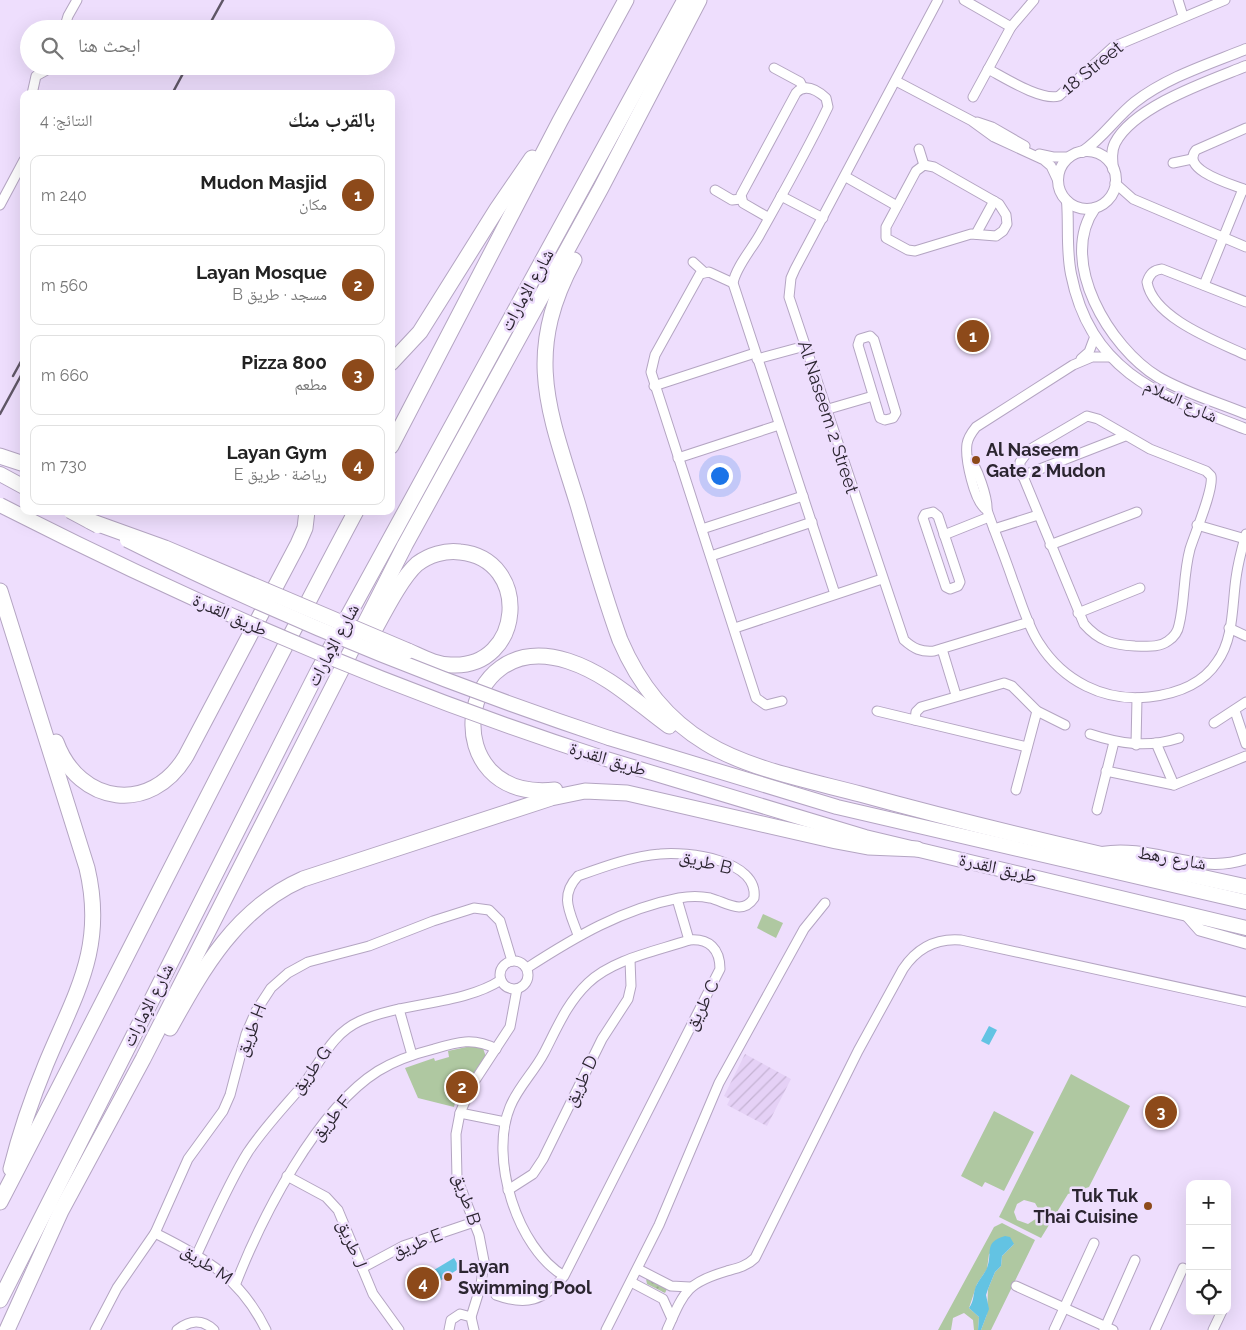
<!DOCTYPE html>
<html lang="ar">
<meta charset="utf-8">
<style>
body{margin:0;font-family:Raleway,"Noto Naskh Arabic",sans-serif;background:#f2f2f2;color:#222;direction:rtl}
.controls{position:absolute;right:15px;bottom:15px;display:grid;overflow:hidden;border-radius:10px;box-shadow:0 5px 20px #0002}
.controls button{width:45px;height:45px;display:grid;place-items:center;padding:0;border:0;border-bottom:1px solid #e0e0e0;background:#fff;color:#222;font:25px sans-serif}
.you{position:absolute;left:719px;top:475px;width:18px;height:18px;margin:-12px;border:4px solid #fff;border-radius:50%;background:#1a73e8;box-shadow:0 0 0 8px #1a73e833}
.badge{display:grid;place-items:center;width:32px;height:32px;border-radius:50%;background:#8d4a1a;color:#fff;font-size:16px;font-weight:700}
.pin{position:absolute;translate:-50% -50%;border:2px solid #fff;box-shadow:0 1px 5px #0006}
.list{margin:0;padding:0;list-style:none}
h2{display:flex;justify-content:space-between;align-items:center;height:65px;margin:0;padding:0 20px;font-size:21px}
h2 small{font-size:16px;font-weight:400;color:#767676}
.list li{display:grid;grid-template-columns:32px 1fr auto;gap:15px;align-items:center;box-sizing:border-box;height:80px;margin:0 10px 10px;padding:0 10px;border:1px solid #e0e0e0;border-radius:10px}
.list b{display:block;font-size:19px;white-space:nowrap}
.list p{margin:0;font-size:16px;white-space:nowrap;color:#767676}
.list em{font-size:16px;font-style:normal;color:#767676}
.icon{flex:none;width:28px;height:28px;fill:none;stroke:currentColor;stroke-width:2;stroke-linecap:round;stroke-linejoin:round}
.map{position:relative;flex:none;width:1246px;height:1330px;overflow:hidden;direction:ltr}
.search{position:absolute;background:#fff;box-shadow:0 5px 20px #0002;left:20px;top:20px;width:375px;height:55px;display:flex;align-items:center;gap:12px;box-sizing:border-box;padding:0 18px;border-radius:28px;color:#767676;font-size:19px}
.panel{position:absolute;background:#fff;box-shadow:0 5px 20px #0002;left:20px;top:90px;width:375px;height:425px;border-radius:10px;direction:rtl}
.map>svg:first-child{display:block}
.industrial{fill:url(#industrial-furrows)}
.green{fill:#afc8a1;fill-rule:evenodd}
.garden{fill:url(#garden-dots)}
.water{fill:#63c3e3}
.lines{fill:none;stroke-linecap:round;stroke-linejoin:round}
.minor-casing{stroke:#b4a5c2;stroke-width:11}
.tertiary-casing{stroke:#b4a5c2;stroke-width:12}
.secondary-casing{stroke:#b4a5c2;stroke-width:13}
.primary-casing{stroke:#b4a5c2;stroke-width:16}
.motorway-casing{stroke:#b4a5c2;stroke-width:17}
.minor{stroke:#fff;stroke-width:9}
.tertiary{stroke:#fff;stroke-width:10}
.secondary{stroke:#fff;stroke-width:11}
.primary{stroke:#fff;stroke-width:14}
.motorway{stroke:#fff;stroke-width:15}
.rail{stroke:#605767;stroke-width:2.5}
.primary-bridge-casing{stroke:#b4a5c2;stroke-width:16;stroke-linecap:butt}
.motorway-bridge-casing{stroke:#b4a5c2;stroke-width:17;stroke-linecap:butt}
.primary-bridge{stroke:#fff;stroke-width:14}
.motorway-bridge{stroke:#fff;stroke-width:15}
.poi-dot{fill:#8d4a1a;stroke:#eedefd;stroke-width:2}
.labels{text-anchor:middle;stroke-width:5;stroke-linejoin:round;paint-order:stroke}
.street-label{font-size:18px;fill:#2b2530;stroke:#eedefd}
.poi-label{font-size:18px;font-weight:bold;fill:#2b2530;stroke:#eedefd;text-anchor:start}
</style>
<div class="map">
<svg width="1246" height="1330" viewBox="0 0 1246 1330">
<defs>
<pattern id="industrial-furrows" width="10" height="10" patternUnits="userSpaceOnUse" patternTransform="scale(1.25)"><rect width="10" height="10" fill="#e5d1f6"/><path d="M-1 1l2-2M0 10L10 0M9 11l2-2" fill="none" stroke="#c5b3d3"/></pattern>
<pattern id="garden-dots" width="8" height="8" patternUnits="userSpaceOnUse" patternTransform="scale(1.25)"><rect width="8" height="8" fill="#afc8a1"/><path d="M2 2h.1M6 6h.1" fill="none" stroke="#97ac8b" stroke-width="1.8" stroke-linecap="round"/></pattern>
</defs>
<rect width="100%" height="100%" fill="#eedefd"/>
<!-- industrial -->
<path class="industrial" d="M745 1054 791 1079 767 1126 727 1105 730 1099 724 1096Z"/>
<!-- green -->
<g class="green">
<path d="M763 914 783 923 776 938 757 928Z"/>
<path d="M471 1046 483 1048 486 1057 468 1080 463 1078 455 1094 461 1097 456 1099 454 1107 418 1098 405 1068 434 1058 435 1061 449 1057 448 1051Z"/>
<path d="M1071 1074 1130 1106 1089 1187 1068 1194 1041 1238 999 1217ZM1024 1200 1035 1203 1039 1210 1037 1218 1028 1224 1017 1220 1014 1212 1017 1204Z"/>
<path d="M994 1111 1034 1132 1004 1191 985 1182 982 1187 961 1176Z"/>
<path d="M1002 1223 1035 1240 991 1330H981L987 1314 988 1289 995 1272 1001 1266 1002 1256 1014 1244 989 1254 987 1269 977 1284 969 1308 979 1317 978 1330H974L973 1320 964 1313 953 1318 951 1330H938L994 1227Z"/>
</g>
<!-- garden -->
<path class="garden" d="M646 1279 668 1287 665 1293 647 1284Z"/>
<!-- water -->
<g class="water">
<path d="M989 1026 997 1030 989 1045 981 1041Z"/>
<path d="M1005 1236 1010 1237 1014 1244 1002 1256 1001 1266 995 1272 988 1289 986 1295 989 1309 981 1330H978L979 1317 969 1308C974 1301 973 1296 975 1289 977 1282 984 1275 987 1268 993 1253 983 1242 1005 1236Z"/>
<path d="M454 1258 460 1268 435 1284 429 1273Z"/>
</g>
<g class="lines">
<!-- minor casing -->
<g class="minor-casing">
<g id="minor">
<path d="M938 0 795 269 791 278 789 297 904 640C914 649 921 652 934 651L1029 622"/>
<path d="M964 0 1011 27"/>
<path d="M1178 0 1183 16"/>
<path d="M64 29 68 16 77 0"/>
<path d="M774 68 800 82 803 88"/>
<path d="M988 69C1005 78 1041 101 1059 96L1113 47 1225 0"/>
<path d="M896 81 972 121 994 137 1044 160 1051 166 1058 181"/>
<path d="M32 94 36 76 54 66"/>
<path d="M973 97 1011 27 1034 0"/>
<path d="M977 122 992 127 1025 146"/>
<path d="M1246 128 1196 150C1180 170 1231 184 1246 190"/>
<path d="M919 149 924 165"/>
<path d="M1039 154 1053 157H1070"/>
<path d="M1173 163 1192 159"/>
<path d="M924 165 934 167 999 204 1006 215 1007 224 1003 231 996 236 971 234 915 251 908 250 886 238V227L916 171Z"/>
<path d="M846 177 897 206"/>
<path d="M1115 183 1133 199 1246 247"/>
<path d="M715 190 732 200 741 199"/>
<path d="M781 196 823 218"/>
<path d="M0 205 24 160"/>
<path d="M769 218 743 203 741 195 796 93C805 83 817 90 826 98L828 107C807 151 783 193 759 236 751 250 736 267 733 283L835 594"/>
<path d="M976 234 994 201"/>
<path d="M693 262 704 272"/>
<path d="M733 283 709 272 700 274 655 355 651 372 756 698 766 705 782 701"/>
<path d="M1204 285 1243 189"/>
<path d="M1246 302 1162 269C1154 270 1150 273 1147 282 1153 318 1216 341 1246 355"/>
<path d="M870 336 874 340 896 413 893 418 885 420 880 418 858 345 860 339Z"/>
<path d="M757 359 805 346"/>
<path d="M1081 359 1089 352 1095 336"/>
<path d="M654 386 755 353"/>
<path d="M825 410 873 396"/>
<path d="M1087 416 1098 419 1150 449 1206 471 1211 476C1214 489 1195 533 1190 549 1183 575 1185 601 1179 625 1178 631 1174 637 1168 641 1159 648 1146 646 1135 646 1113 645 1099 641 1084 624L1020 469V462L1029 450Z"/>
<path d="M678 458 779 425"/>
<path d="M969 459C977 465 988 499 987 510 995 533 1005 557 1013 581 1021 601 1027 625 1039 643 1063 681 1104 702 1149 697 1175 694 1202 685 1217 662 1234 639 1232 605 1236 578 1238 563 1242 548 1246 534"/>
<path d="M1022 476 1125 436"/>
<path d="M987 510C974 503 965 458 967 444 968 437 972 432 976 427L1073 365 1092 357H1110"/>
<path d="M933 512 938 516 960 582 958 586 950 589 946 587 923 518 925 514Z"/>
<path d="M1197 525 1245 539"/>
<path d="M702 529 803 496"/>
<path d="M994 529 1038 515"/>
<path d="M944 535 989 517"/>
<path d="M1050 545 1137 512"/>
<path d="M711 556 812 522"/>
<path d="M1078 613 1140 588"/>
<path d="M735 628 882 579"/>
<path d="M1229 628 1246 636"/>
<path d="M942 649 956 695"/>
<path d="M877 711 1027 747"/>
<path d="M1235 711 1246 744"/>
<path d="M915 720 916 712 921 707 1004 683 1012 686 1037 711 1065 725"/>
<path d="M1214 723 1246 702"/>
<path d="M1090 734C1120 744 1148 748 1179 738"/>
<path d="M1156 743 1174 785"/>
<path d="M1136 745 1137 698"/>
<path d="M1106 771 1174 785 1246 756"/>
<path d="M1016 790 1037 711"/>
<path d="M1097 810 1114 742"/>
<path d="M677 899 689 940"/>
<circle cx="514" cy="975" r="14"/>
<path d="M527 968C575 937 622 909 679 898 690 896 700 896 710 898 726 902 742 916 754 898 759 860 687 851 660 854 633 856 603 867 578 876 559 896 570 912 578 935"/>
<path d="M399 1009 412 1055"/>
<path d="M460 1113 505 1122"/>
<path d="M287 1176 326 1197 338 1210 373 1294 399 1330"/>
<path d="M508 1190 533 1174 543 1159 602 1039 628 999 631 986 630 960"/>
<path d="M155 1233C205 1258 241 1278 266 1330"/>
<path d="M197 1254C213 1220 228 1184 248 1152 264 1128 284 1107 303 1085 321 1062 331 1034 360 1021 402 1002 463 1005 501 980"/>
<path d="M362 1268 403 1246 474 1222"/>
<path d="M638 1269 671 1286 690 1287"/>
<path d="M631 1282 663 1299 672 1319"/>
<path d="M236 1283C262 1217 316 1110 378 1071 396 1060 414 1054 434 1049 457 1042 474 1037 496 1049"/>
<path d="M1016 1286 1113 1330"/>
<path d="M496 1295C526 1306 544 1301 564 1276L720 969C720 949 709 938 689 940 657 951 613 959 588 983 567 1003 557 1028 544 1053 534 1072 518 1087 510 1107 489 1158 517 1248 564 1276"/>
<path d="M471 1317 481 1285 484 1261 479 1235 457 1178 456 1134 460 1113 472 1085 510 1027 517 989"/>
<path d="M95 1330 117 1288 155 1233 188 1159 223 1111 230 1095 246 1034 256 1011 271 988 288 973 308 962 369 946 433 921 474 908 489 910 500 921 512 961"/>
<path d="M177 1330C190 1320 202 1319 214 1330"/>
<path d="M449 1330 451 1320 460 1314 471 1317 474 1330"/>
<path d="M606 1330 659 1225 719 1083 804 929 825 903"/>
<path d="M667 1330C684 1292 686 1283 727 1271 738 1268 747 1266 755 1258L858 1051 903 969C917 948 937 938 961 940L1246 1002"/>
<path d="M1054 1330 1094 1243"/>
<path d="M1104 1330 1135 1260"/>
<path d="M1155 1330 1183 1268"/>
<path d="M1213 1330 1222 1311"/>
</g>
</g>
<!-- tertiary casing -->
<g class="tertiary-casing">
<g id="tertiary">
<circle cx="1087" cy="180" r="29"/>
<path d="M1082 152C1103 138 1116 117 1135 102 1167 77 1209 64 1246 49"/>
<path d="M1113 169C1112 160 1111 151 1115 143 1134 106 1209 81 1246 66"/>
<path d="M1067 201C1069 226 1066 249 1071 274 1091 374 1161 396 1246 429"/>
<path d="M1095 208C1057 261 1110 348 1158 377 1185 393 1217 402 1246 414"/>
<path d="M1102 852C1152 843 1196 876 1246 859"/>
</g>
</g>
<!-- secondary casing -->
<g class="secondary-casing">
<path id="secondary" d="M1185 913 1200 930 1246 943"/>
</g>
<!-- primary casing -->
<g class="primary-casing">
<g id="primary">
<path d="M0 474 24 487"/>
<path d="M609 738 837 807 1246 902"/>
<path d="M603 758 865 837 1246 928"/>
</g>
</g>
<!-- motorway casing -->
<g class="motorway-casing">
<g id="motorway">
<path d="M574 260C523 354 549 411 578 505 591 550 604 596 620 640 638 682 666 719 706 743 748 769 811 781 860 794 987 829 1117 859 1246 887"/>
<path d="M391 363 420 332 497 209 532 158"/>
<path d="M391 446 560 121 626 0"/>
<path d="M0 456 24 464"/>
<path d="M0 591 87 868C106 948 75 994 46 1064 32 1098 20 1133 11 1169"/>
<path d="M366 645C379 623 399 580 417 564 429 555 445 550 460 552 532 559 524 669 451 665 436 665 422 657 408 651"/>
<path d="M56 742C79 805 151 815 186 756L298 544 305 528 307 511"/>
<path d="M555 790C434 803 454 625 568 661 608 674 636 702 669 726"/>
<path d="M170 1028C203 968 237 908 303 879L551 798 585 791 627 793 836 841 868 847 917 849"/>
<path d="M0 1202C120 972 234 740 356 511"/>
<path d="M0 1300 318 671 685 0"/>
<path d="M7 1330 61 1211 143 1059 405 545 601 188 699 0"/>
</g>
</g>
<!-- minor -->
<use href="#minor" class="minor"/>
<!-- tertiary -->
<use href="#tertiary" class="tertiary"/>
<!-- secondary -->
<use href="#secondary" class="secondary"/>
<!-- primary -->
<use href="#primary" class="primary"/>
<!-- motorway -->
<use href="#motorway" class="motorway"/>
<!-- rail -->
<g class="rail">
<path d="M207 29 223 0"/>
<path d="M172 94 187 66"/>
<path d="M13 376 24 356"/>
<path d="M0 414 24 370"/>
</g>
<!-- primary-bridge casing -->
<g class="primary-bridge-casing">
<g id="primary-bridge">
<path d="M0 505C194 604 395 691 603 758"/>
<path d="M70 511 98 526"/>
<path d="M127 540C282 618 444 683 609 738"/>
</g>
</g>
<!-- motorway-bridge casing -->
<g class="motorway-bridge-casing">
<path id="motorway-bridge" d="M90 521 165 548 408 651"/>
</g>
<!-- primary-bridge -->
<use href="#primary-bridge" class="primary-bridge"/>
<!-- motorway-bridge -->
<use href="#motorway-bridge" class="motorway-bridge"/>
</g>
<!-- markers -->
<g class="poi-dot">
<circle cx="976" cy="460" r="5"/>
<circle cx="1148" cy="1206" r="5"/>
<circle cx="448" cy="1277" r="5"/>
</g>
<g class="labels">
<!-- street labels -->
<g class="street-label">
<text transform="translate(1092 68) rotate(-39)" y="6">18 Street</text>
<text transform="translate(527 290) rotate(-61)" y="6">شارع الإمارات</text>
<text transform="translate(1181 401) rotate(25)" y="6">شارع السلام</text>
<text transform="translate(828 417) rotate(72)" y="6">Al Naseem 2 Street</text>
<text transform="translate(230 615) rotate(24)" y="6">طريق القدرة</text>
<text transform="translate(333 645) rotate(-62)" y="6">شارع الإمارات</text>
<text transform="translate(608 759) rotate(17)" y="6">طريق القدرة</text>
<text transform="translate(1172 858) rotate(10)" y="6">شارع رهط</text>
<text transform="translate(706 862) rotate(14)" y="6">طريق B</text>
<text transform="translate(998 868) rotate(13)" y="6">طريق القدرة</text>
<text transform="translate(148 1005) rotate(-63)" y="6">شارع الإمارات</text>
<text transform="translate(702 1005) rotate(-63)" y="6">طريق C</text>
<text transform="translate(251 1030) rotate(-68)" y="6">طريق H</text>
<text transform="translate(311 1070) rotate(-53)" y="6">طريق G</text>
<text transform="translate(581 1081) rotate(-64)" y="6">طريق D</text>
<text transform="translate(331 1118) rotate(-51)" y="6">طريق F</text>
<text transform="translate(467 1199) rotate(72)" y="6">طريق B</text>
<text transform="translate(417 1243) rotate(-21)" y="6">طريق E</text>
<text transform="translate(352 1244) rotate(68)" y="6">طريق J</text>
<text transform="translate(207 1264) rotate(34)" y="6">طريق M</text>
</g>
<!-- poi labels -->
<g class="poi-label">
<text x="986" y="456">Al Naseem<tspan x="986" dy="21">Gate 2 Mudon</tspan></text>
<text x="1138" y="1202" text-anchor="end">Tuk Tuk<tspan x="1138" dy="21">Thai Cuisine</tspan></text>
<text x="458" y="1273">Layan<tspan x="458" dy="21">Swimming Pool</tspan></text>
</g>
</g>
</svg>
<div class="controls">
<button>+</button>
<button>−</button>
<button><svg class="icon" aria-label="locate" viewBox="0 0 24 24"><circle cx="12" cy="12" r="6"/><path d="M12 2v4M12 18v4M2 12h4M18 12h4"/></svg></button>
</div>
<div class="you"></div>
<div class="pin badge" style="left:973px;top:336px">1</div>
<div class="pin badge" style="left:462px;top:1087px">2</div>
<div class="pin badge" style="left:1161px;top:1112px">3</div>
<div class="pin badge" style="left:423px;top:1283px">4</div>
<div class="search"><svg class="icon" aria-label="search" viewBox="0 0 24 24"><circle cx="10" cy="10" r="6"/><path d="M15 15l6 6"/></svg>ابحث هنا</div>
<section class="panel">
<h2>بالقرب منك<small>النتائج: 4</small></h2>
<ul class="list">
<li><span class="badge">1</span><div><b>Mudon Masjid</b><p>مكان</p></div><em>240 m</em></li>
<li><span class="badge">2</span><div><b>Layan Mosque</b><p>مسجد · طريق B</p></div><em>560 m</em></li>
<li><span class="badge">3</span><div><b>800 Pizza</b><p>مطعم</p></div><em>660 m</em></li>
<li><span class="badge">4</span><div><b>Layan Gym</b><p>رياضة · طريق E</p></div><em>730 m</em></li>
</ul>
</section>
</div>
